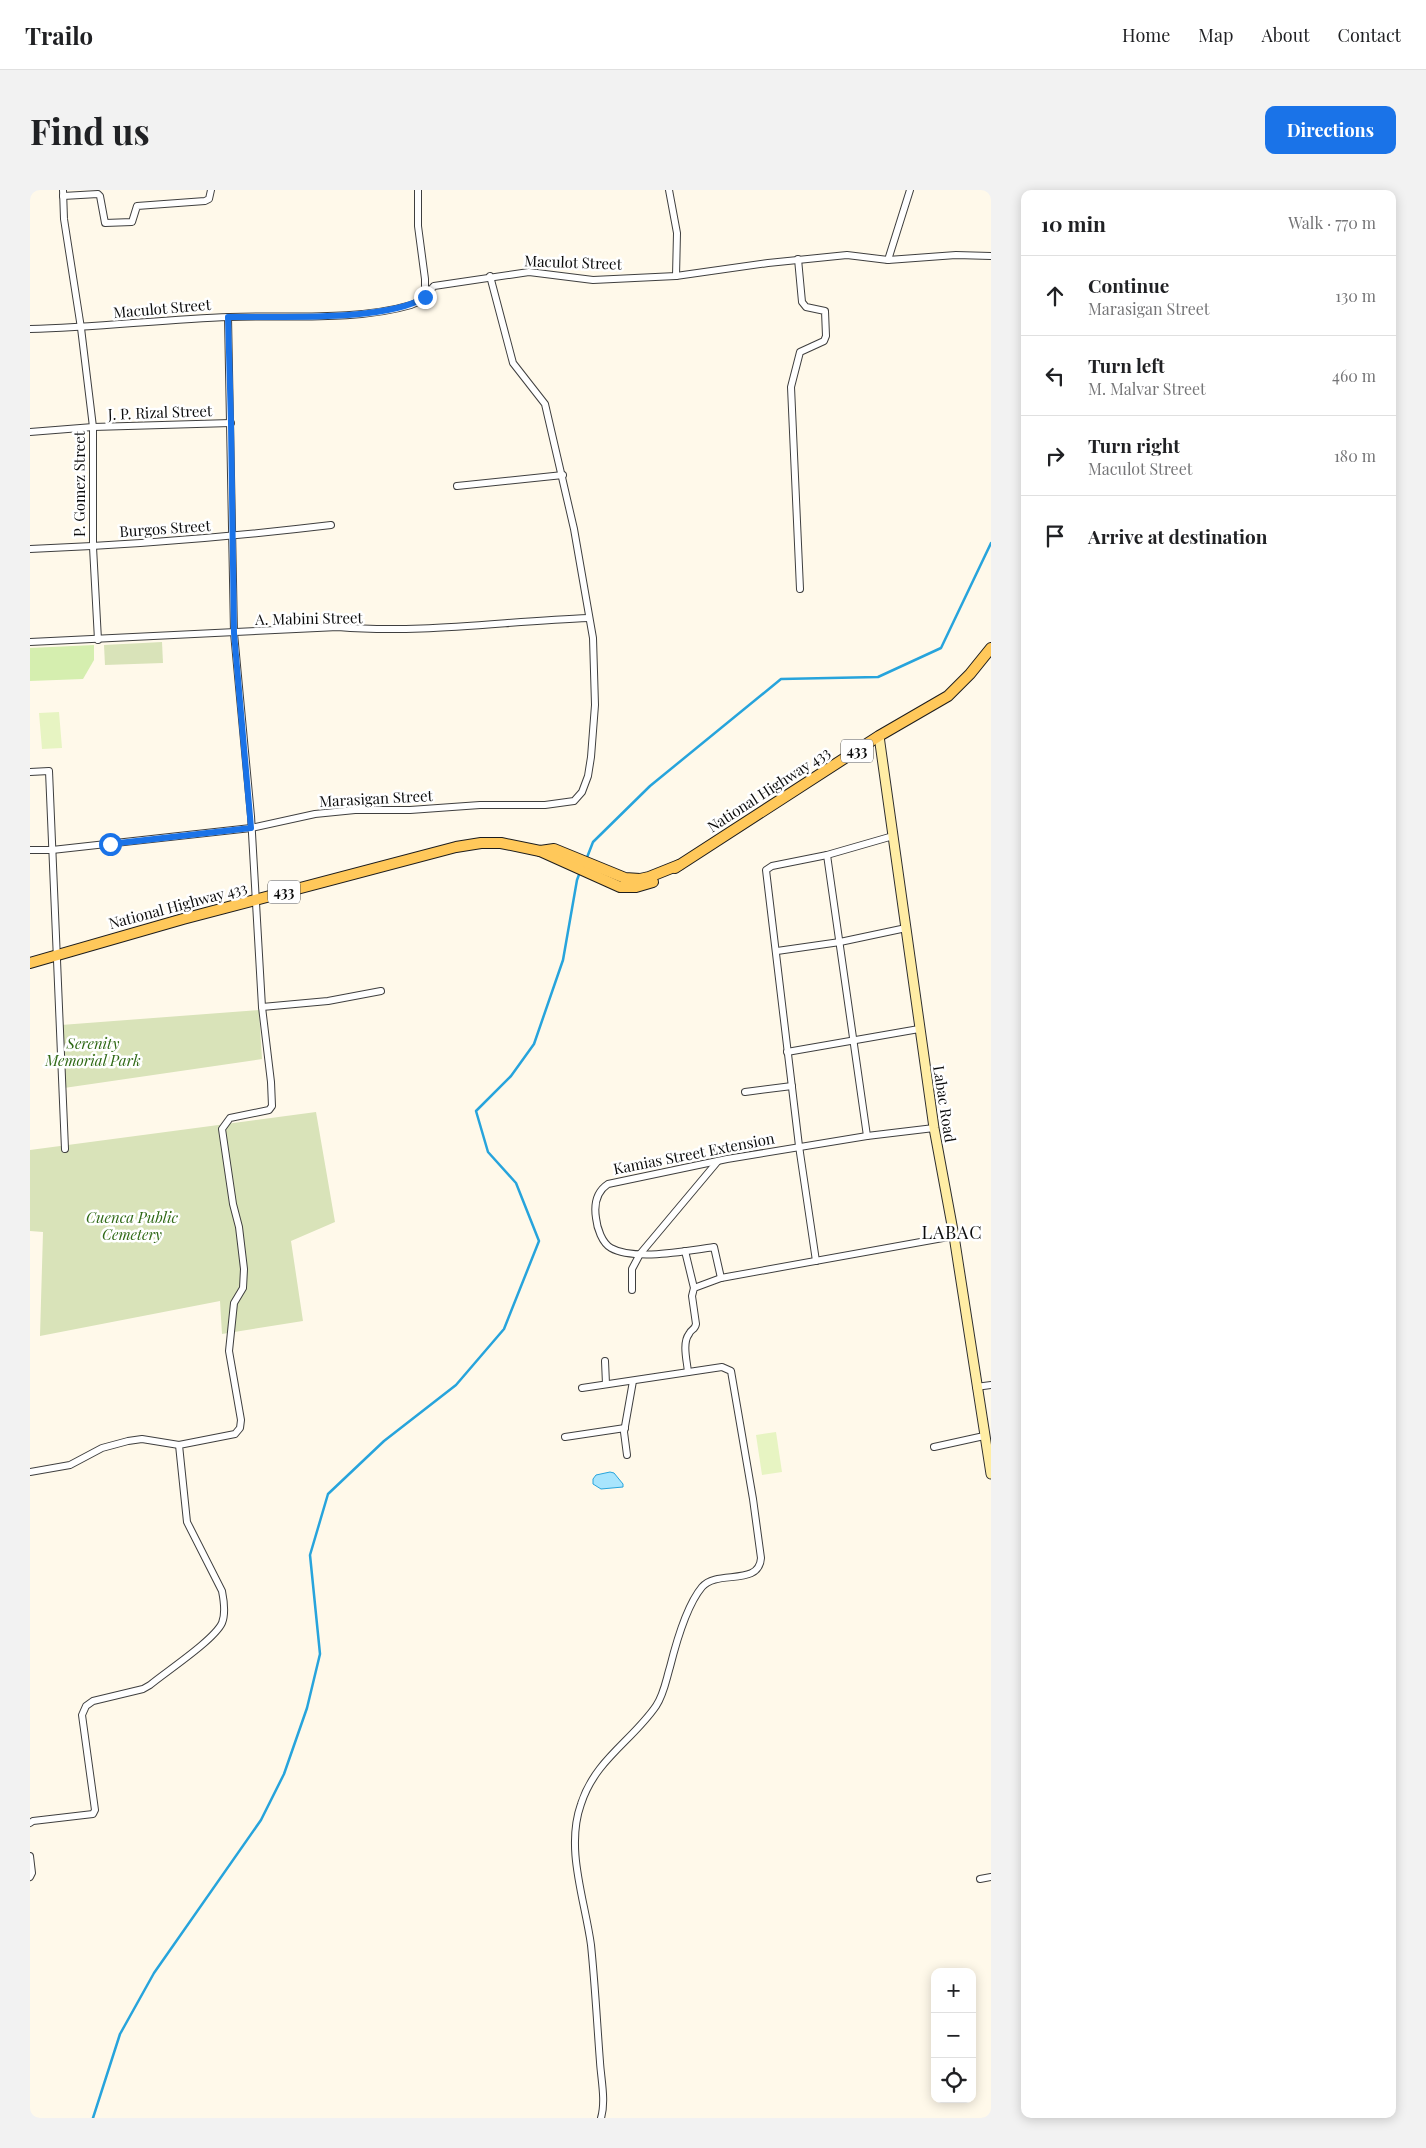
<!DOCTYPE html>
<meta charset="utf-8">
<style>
body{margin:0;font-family:"Playfair Display",serif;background:#f2f2f2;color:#202124}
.controls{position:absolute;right:15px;bottom:15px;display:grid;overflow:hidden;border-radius:10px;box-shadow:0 2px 12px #0003}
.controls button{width:45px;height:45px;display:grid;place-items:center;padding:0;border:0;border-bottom:1px solid #e0e0e0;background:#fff;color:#202124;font:25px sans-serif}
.stop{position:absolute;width:15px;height:15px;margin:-11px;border:4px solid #1a73e8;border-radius:50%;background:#fff}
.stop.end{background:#1a73e8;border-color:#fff;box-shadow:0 1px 5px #0008}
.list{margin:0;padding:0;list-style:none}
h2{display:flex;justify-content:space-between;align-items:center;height:65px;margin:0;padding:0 20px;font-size:21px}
h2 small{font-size:16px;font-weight:400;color:#757577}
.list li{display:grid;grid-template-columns:32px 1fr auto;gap:15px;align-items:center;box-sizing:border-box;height:80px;padding:0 20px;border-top:1px solid #e0e0e0}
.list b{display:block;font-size:19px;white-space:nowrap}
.list p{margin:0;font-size:16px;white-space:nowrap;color:#757577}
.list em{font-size:16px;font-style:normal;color:#757577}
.icon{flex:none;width:28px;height:28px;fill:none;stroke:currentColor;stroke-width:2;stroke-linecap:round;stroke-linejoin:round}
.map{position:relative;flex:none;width:961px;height:1928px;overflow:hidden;border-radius:10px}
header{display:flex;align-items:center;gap:30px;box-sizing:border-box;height:70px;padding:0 25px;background:#fff;border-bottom:1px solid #e0e0e0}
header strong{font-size:24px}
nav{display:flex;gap:28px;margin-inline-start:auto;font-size:18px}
.intro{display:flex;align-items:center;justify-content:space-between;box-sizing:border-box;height:120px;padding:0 30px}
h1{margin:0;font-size:35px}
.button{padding:12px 22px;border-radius:10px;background:#1a73e8;color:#fff;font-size:18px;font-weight:700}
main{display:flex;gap:30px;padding:0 30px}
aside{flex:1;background:#fff;border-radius:10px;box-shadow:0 2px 12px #0003}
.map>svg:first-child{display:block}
.green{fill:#d5eeaf}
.cemetery{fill:#d9e3b9}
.pitch{fill:#e7f4c2}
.water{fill:#a8e5fd;stroke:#27a4dc}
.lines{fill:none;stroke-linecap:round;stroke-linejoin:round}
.stream{stroke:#27a4dc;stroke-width:2.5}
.street-casing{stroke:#3f3f3f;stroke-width:8}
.secondary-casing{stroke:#2e2e2e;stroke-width:11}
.primary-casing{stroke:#1d1d1d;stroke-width:12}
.street{stroke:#fff;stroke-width:6}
.secondary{stroke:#ffeda5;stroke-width:9}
.primary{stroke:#ffc85a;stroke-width:10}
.route{stroke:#1a73e8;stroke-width:6}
.labels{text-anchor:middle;stroke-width:5;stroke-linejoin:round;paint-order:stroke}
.shield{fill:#fff;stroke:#555;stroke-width:1}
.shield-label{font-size:14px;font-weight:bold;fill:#0c0c0c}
.street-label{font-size:15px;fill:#0c0c0c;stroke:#fff}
.park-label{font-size:15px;font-style:italic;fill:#2f6916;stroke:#fff}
.quarter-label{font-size:18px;letter-spacing:1px;fill:#0c0c0c;stroke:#fff}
</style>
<header>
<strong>Trailo</strong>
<nav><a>Home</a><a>Map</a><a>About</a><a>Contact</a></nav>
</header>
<div class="intro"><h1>Find us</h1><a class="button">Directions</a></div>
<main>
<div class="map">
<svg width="961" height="1928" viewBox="0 0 961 1928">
<rect width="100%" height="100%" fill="#fff9ea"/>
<!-- green -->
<path class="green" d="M64 455V470L53 489 0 491V458Z"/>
<!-- cemetery -->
<g class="cemetery">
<path d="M132 452 133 473 75 475 74 455Z"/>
<path d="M229 820 232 869 34 898 31 835Z"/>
<path d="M286 922 305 1032 261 1051 273 1131 192 1144 190 1111 10 1146 13 1042 0 1041V960Z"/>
</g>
<!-- pitch -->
<g class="pitch">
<path d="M29 522 32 558 12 559 9 523Z"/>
<path d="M746 1242 752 1282 732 1285 726 1245Z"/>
</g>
<!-- water -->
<path class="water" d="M580 1282 584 1283 593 1294V1297L571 1299 563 1294V1289L566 1285Z"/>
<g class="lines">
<!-- stream -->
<g class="stream">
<path d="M556 670 563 652 620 596 751 489 848 487 911 458 961 353"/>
<path d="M63 1928 90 1844 124 1783 231 1630 254 1584 277 1518 290 1464 280 1365 298 1304 354 1251 426 1195 474 1139 509 1051 486 993 458 962 446 921 481 886 504 854 533 770 547 690 550 682"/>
</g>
<!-- street casing -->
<g class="street-casing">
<g id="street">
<path d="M33 0 34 29 51 138 63 237V357L68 450"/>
<path d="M388 0V36L395 89V107"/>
<path d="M639 0 647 43 646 86"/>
<path d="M33 6 68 4 70 6 75 33 102 32 107 16 175 11 179 9 181 0"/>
<path d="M768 69 772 112 776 117 795 121 796 146 794 151 770 162 761 197 770 399"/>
<path d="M858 70 880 0"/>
<path d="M0 139C67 138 133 129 200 127 257 125 327 131 381 115 391 112 397 104 404 96L499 82 563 90 646 86 738 73 817 65 858 70 926 65 961 66"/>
<path d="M0 242 63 237 201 233"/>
<path d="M427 296 533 285"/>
<path d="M0 359C101 355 201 347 301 335"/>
<path d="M0 452 308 437C392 444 475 431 559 428"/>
<path d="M0 582 19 581 35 959"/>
<path d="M0 660H22L221 638 285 624 325 620H380L450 615H515L544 611 552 602 558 586 561 567 565 515 563 448 544 339 515 214 483 173 460 86"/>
<path d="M797 665 837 946"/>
<path d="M747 761 810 752 876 738"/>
<path d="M232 817 298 811 351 801"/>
<path d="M757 862 889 839"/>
<path d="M715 902 762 896"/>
<path d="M655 1061 664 1098"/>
<path d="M786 1071 769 956 736 680 742 676 797 665 863 646"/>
<path d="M691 1088 684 1057C658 1061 604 1071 581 1058 572 1053 567 1038 566 1028 564 1015 566 1002 578 994L697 969 837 946 904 938"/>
<path d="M602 1100V1079L610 1064 688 971"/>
<path d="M575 1171 576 1194"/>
<path d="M658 1182C657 1171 652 1153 659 1144 661 1139 665 1140 666 1134L662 1106 664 1098 691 1088 924 1046"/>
<path d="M946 1197 961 1195"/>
<path d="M552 1198 692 1177 701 1181 723 1309 731 1368C729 1397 687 1379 672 1397 657 1415 646 1453 640 1477 636 1490 634 1504 626 1516 602 1551 565 1570 551 1614 535 1659 555 1710 561 1755 565 1794 567 1833 570 1872 571 1889 576 1911 571 1928"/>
<path d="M535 1247 595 1238"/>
<path d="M904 1257 954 1246"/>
<path d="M597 1265 594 1242 603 1191"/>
<path d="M0 1282 40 1275 72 1258 98 1251 112 1249 149 1255"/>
<path d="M0 1633 3 1631 63 1624 65 1620 52 1525 56 1516 63 1511 113 1499 120 1495C137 1481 184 1450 192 1433 196 1423 194 1411 192 1401L157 1332 149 1255 205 1244 210 1238 211 1230 199 1161 204 1113 213 1098 214 1079 209 1037 203 1014 192 939 200 928 239 920 242 916 241 892 232 817 221 626 204 443 198 127"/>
<path d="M0 1666 2 1683 0 1687"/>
<path d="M950 1689 961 1687"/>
</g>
</g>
<!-- secondary casing -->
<g class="secondary-casing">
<path id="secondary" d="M849 546 904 938 924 1046 961 1284"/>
</g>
<!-- primary casing -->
<g class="primary-casing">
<g id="primary">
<path d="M510 661 590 697H606L623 692"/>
<path d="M645 678 849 546 918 506 940 484 961 458"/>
<path d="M0 773 153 729 426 657 451 653H471L510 661 524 659 595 688 610 689 619 687 649 675"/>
</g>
</g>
<!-- street -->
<use href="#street" class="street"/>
<!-- secondary -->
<use href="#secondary" class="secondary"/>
<!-- primary -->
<use href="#primary" class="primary"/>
</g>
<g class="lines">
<!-- route -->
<path class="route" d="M80 654 221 638 204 443 201 233 198 127C246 126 358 132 395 107"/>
</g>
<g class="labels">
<!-- shield labels -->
<g class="shield">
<rect x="811" y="549.5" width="32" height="23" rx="4"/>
<rect x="238" y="690.5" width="32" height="23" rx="4"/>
</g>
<g class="shield-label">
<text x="827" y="566">433</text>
<text x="254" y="707">433</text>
</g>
<!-- street labels -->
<g class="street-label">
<text transform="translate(543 73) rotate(2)" y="5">Maculot Street</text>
<text transform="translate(132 119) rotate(-5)" y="5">Maculot Street</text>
<text transform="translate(130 223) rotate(-2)" y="5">J. P. Rizal Street</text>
<text transform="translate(50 294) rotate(-90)" y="5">P. Gomez Street</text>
<text transform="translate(135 339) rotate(-4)" y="5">Burgos Street</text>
<text transform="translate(279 429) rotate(-1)" y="5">A. Mabini Street</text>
<text transform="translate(739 600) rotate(-33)" y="5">National Highway 433</text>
<text transform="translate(346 609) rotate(-3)" y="5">Marasigan Street</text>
<text transform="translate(148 716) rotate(-15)" y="5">National Highway 433</text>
<text transform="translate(914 914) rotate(81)" y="5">Labac Road</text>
<text transform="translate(664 964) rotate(-11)" y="5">Kamias Street Extension</text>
</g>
<!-- park labels -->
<g class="park-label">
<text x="63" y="859">Serenity<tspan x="63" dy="17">Memorial Park</tspan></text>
<text x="102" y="1033">Cuenca Public<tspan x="102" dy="17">Cemetery</tspan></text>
</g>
<!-- quarter labels -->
<g class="quarter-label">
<text x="922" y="1049">LABAC</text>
</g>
</g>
</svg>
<div class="controls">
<button>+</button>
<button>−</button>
<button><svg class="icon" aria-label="locate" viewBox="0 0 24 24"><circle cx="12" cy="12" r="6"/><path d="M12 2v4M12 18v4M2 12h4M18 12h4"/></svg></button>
</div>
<div class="stop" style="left:80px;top:654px"></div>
<div class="stop end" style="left:395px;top:107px"></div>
</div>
<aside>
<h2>10 min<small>Walk · 770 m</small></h2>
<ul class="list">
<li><svg class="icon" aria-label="ahead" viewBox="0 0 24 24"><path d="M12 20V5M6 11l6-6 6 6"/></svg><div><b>Continue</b><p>Marasigan Street</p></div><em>130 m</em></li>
<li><svg class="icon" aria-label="left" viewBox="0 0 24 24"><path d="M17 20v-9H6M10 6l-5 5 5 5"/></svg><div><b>Turn left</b><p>M. Malvar Street</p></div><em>460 m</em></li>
<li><svg class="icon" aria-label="right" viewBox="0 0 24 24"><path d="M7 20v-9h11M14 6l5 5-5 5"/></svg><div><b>Turn right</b><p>Maculot Street</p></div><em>180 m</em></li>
<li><svg class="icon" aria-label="arrive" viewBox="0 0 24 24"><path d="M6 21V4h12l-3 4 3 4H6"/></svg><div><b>Arrive at destination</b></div></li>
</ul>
</aside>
</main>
